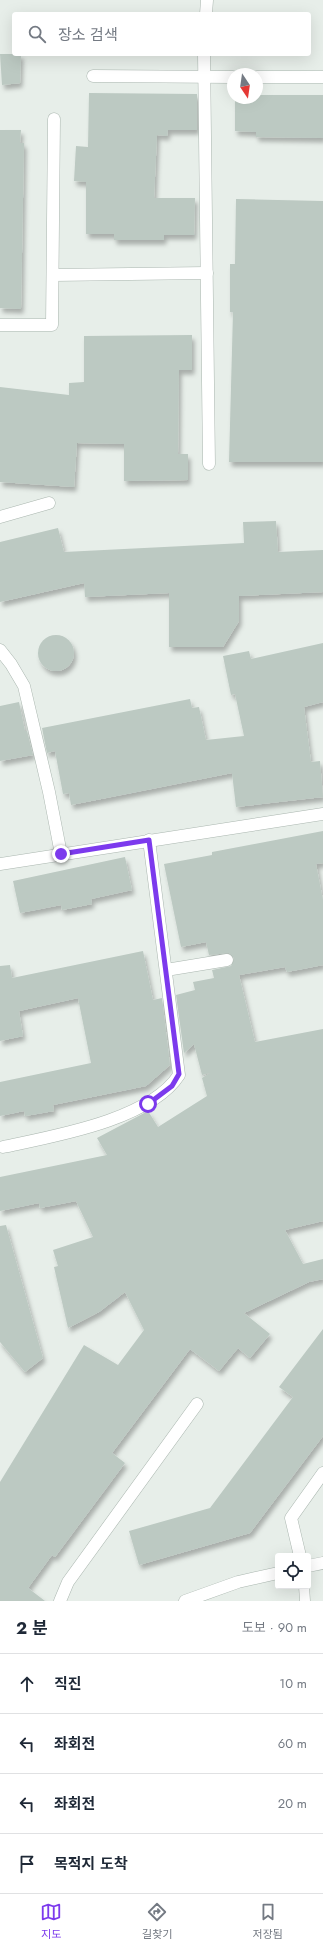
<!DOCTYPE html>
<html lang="ko">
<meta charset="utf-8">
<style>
body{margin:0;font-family:Jost,"Noto Sans KR",sans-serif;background:#f6f6f7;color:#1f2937}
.controls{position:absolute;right:12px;bottom:12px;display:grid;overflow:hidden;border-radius:4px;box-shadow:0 4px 16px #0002}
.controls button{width:36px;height:36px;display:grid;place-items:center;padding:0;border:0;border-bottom:1px solid #e0e1e3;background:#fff;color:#1f2937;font:20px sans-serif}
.compass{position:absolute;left:227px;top:68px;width:36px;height:36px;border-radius:50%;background:#fff;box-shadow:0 4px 16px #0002;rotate:167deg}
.stop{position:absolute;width:12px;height:12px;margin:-9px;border:3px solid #7c3aed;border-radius:50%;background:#fff}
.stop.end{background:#7c3aed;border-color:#fff;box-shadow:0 1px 4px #0008}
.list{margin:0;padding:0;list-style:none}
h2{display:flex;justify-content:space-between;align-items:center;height:52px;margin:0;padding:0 16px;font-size:17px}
h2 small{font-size:13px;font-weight:400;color:#747a83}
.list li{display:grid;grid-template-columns:26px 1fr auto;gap:12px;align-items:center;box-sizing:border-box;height:60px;padding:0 16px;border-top:1px solid #e0e1e3}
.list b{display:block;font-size:15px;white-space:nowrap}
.list em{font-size:13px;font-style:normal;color:#747a83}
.icon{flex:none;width:22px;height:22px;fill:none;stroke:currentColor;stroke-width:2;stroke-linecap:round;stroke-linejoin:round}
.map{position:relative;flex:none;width:323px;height:1601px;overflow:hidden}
.search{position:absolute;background:#fff;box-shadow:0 4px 16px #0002;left:12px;right:12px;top:12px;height:44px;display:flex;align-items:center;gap:10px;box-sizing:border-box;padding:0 14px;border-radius:4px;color:#747a83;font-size:15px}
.sheet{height:292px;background:#fff}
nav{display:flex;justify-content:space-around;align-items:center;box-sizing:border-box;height:56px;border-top:1px solid #e0e1e3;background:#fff;font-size:11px;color:#747a83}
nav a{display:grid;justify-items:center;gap:2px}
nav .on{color:#7c3aed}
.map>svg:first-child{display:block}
.building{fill:#bcc9c2;filter:url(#shadow)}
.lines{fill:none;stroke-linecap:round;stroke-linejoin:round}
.lane-casing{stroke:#aab6af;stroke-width:11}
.street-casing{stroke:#aab6af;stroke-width:13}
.lane{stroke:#fff;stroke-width:10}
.street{stroke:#fff;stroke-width:12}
.route{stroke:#7c3aed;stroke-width:5}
</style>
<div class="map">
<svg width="323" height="1601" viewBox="0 0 323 1601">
<defs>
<filter id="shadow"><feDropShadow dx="2.5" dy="4.5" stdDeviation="2" flood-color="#0004"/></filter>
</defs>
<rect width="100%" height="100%" fill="#e7eee9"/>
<!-- building -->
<g class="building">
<path d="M0 54H21L20 83 2 85Z"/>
<path d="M89 93 197 94V130H168L167 136 157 135 154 198H195L194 235H164V240H114V234H86V182L74 181 76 146 88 147Z"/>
<path d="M257 95H323V138L256 137V132L235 131V98H257Z"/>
<path d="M0 130H21L20 143H24L21 309 0 308Z"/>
<path d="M236 199 323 201V462H229L233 312H230V264H235Z"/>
<path d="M192 335V370H179L178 454H188V480L124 481V444L77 443 74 487 0 482V387L69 395V383L84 382V336Z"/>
<path d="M276 521 278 552 323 550V592L239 596V621L223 647H169V593L85 597 84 583 0 602V542L58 528 64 552 244 543 243 522Z"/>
<circle cx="56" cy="653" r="18"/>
<path d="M323 643V702L304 707 311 762 320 761 323 797 236 807 232 773 71 805 69 793 63 794 55 751 47 753 42 728 190 699 192 708 199 707 206 740 244 736 235 694 231 695 223 656 249 651 251 659Z"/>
<path d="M19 702 25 731H27L33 755 0 761V706Z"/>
<path d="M323 831V863L316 864 323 900V965L287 972 285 967 239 975 255 1042 323 1029V1221L285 1230 303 1264 323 1259V1279L309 1282 244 1313 270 1334 250 1358 238 1348 219 1371 190 1349 112 1453 125 1463 55 1557 52 1555 28 1588 45 1601H0V1482L84 1345 118 1365 144 1330 125 1292 99 1312 68 1328 54 1267 58 1266 53 1250 93 1237 76 1201 40 1208 39 1203 0 1211V1177L107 1155 97 1138 148 1111 158 1127 207 1096 202 1078 210 1073 202 1075 194 1044 184 1053 176 995 195 990 193 982 214 978 212 970 231 966 234 958 229 953 209 955 206 942 181 947 164 864 212 855V852Z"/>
<path d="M125 857 132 890 91 899 92 904 62 910 61 905 20 913 13 881Z"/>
<path d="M143 951 153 1000 162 998 170 1065 146 1086 53 1105 54 1111 25 1116 24 1111 0 1116V1082L91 1063 78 998 19 1011 23 1036 0 1041V966L10 965 12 978Z"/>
<path d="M6 1225 43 1358 25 1372 0 1342V1226Z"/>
<path d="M323 1329V1436L250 1533 139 1565 129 1531 210 1508 293 1397 279 1387Z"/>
</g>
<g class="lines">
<!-- lane casing -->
<g class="lane-casing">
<path id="lane" d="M304 1586 305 1601"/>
</g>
<!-- street casing -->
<g class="street-casing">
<g id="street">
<path d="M206 14 207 0"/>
<path d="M204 54 209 464"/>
<path d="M93 76 233 77"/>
<path d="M257 77H323"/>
<path d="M53 275 207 273"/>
<path d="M0 325H52L54 119"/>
<path d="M0 517 49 503"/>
<path d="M0 650 11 664 24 686 49 792 61 854"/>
<path d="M0 864 323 814"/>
<path d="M166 970 227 960"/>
<path d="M3 1147C54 1136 150 1120 179 1075L149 840"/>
<path d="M300 1556 291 1518 323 1473"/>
<path d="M308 1566 323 1563"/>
<path d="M60 1601 68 1582 197 1404"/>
<path d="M185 1601 238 1582 278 1573"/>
</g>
</g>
<!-- lane -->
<use href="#lane" class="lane"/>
<!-- street -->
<use href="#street" class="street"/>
</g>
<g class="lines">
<!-- route -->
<path class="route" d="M61 854 149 840 179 1074 172 1086 148 1104"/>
</g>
</svg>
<div class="controls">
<button><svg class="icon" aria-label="locate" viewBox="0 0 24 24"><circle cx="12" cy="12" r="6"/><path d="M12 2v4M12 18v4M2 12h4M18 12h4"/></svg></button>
</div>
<svg class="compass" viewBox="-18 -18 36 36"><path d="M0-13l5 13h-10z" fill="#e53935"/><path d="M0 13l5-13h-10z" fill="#747a83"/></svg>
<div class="stop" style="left:148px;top:1104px"></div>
<div class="stop end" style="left:61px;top:854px"></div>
<div class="search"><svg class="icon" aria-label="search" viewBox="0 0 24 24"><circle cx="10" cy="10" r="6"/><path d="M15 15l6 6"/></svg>장소 검색</div>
</div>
<section class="sheet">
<h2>2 분<small>도보 · 90 m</small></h2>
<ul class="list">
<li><svg class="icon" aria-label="ahead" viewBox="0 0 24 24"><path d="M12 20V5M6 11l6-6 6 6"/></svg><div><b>직진</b></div><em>10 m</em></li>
<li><svg class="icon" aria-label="left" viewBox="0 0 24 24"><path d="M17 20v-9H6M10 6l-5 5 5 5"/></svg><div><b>좌회전</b></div><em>60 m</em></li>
<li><svg class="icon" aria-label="left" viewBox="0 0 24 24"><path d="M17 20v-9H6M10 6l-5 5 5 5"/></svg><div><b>좌회전</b></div><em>20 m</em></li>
<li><svg class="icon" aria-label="arrive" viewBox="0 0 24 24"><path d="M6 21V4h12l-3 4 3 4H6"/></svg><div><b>목적지 도착</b></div></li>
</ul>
</section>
<nav>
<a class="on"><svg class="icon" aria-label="map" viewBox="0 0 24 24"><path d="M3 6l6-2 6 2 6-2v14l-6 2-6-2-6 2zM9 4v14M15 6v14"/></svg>지도</a>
<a><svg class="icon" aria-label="directions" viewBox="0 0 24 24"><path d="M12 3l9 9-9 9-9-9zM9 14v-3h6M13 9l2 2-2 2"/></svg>길찾기</a>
<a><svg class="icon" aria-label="saved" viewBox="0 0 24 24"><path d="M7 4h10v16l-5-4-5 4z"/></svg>저장됨</a>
</nav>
